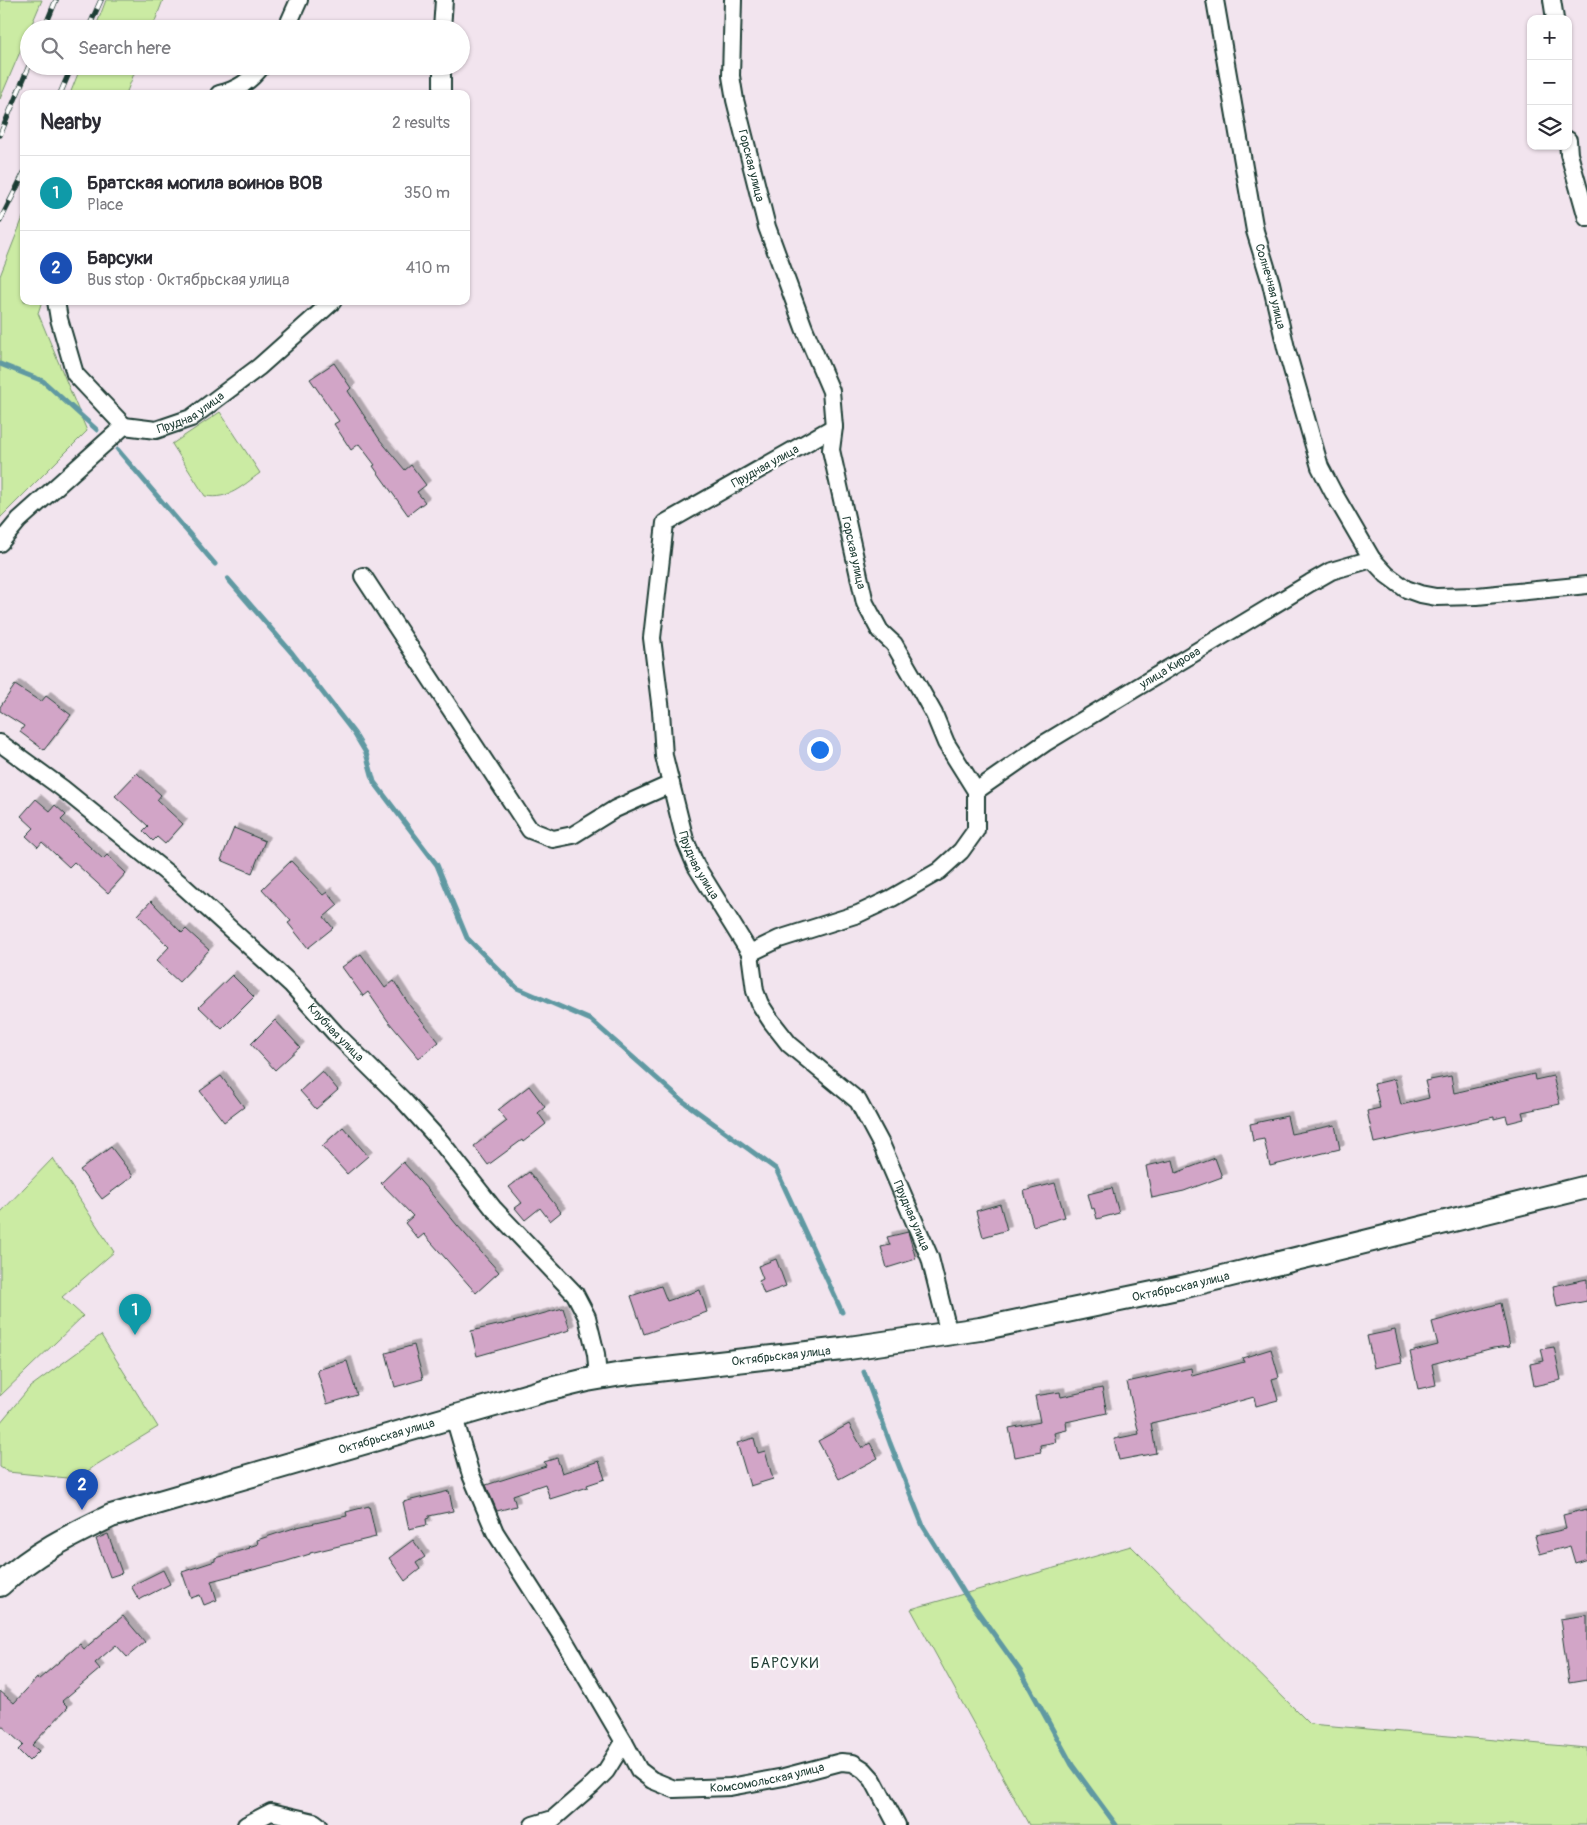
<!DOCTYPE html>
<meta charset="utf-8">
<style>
body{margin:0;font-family:Pangolin,sans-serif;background:#f7f7f7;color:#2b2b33}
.controls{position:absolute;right:15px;top:15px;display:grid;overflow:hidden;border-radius:10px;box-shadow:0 1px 4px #0004}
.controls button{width:45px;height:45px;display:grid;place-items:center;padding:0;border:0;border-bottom:1px solid #e1e1e2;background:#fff;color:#2b2b33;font:25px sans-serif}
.you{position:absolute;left:819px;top:749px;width:18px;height:18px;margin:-12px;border:4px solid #fff;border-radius:50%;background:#1a73e8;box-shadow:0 0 0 8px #1a73e833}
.badge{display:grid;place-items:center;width:32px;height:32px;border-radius:50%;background:#d1495b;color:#fff;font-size:16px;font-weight:700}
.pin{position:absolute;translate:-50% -41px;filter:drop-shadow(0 1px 2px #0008)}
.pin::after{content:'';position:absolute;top:26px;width:18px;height:15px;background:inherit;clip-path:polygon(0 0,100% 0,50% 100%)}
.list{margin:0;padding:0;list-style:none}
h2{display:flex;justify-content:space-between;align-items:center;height:65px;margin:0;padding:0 20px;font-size:21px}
h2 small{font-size:16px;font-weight:400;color:#7c7c81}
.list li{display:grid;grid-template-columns:32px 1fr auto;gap:15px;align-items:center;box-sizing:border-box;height:75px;padding:0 20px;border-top:1px solid #e1e1e2}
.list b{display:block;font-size:19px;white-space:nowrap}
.list p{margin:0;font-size:16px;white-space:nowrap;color:#7c7c81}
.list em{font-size:16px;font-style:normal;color:#7c7c81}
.icon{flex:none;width:28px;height:28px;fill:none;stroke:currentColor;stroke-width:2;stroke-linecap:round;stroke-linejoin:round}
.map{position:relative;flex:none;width:1587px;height:1825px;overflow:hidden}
.search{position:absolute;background:#fff;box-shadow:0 1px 4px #0004;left:20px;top:20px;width:450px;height:55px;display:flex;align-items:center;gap:12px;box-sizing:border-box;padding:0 18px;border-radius:28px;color:#7c7c81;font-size:19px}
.panel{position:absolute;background:#fff;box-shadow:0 1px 4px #0004;left:20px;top:90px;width:450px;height:215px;border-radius:10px}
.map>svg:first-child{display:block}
.green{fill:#cbeba3;stroke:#75946c}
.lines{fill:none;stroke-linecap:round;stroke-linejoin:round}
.stream{stroke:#6099a2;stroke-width:5}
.building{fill:#d2a5c7;stroke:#1f3d34;filter:url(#shadow)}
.street-casing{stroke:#1f3d34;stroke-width:20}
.secondary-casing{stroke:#1f3d34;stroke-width:26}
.street{stroke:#fff;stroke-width:16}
.secondary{stroke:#fff;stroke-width:22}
.rail-casing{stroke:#1f3d34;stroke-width:5.5}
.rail{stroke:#fff;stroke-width:4;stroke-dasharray:11;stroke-linecap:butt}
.labels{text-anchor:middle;stroke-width:4.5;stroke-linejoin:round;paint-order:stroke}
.street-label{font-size:12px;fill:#1f3d34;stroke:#fff}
.quarter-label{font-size:15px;letter-spacing:1px;fill:#1f3d34;stroke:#fff}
</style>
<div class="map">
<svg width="1587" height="1825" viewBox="0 0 1587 1825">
<defs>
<filter id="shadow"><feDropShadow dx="4.5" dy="-4.5" stdDeviation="0" flood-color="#0004"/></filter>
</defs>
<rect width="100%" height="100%" fill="#f2e4ee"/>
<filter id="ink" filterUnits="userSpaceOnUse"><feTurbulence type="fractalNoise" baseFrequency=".02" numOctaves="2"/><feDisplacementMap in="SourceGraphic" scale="10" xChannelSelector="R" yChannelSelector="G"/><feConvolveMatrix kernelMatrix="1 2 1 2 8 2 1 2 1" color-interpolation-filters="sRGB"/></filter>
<g filter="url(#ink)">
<!-- green -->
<g class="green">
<path d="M0 0H42L0 99Z"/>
<path d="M106 0H163L152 29H95Z"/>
<path d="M81 66H137L126 94H70Z"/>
<path d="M24 215V301H42L38 313 87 431 0 518V276Z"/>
<path d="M220 412 260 473C242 486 229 500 205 496L172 444Z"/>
<path d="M53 1158 114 1252 62 1297 83 1316 0 1396V1213Z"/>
<path d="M101 1335 158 1427 96 1465 77 1479 8 1472 0 1467V1423L30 1387Z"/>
<path d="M1131 1546 1310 1724 1587 1748V1825H1029L911 1609Z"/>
</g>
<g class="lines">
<!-- stream -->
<g class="stream">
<path d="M0 364 43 381 97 430"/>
<path d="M118 450 215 564"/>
<path d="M228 579 292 653 354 733 366 753 374 782 437 865 467 938 517 988 591 1020 680 1099 776 1169 842 1312"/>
<path d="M864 1372 890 1443 923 1526 965 1594 1021 1672 1072 1765 1116 1825"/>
</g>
</g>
<!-- building -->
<g class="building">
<path d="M334 363 351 388 348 391 380 440 405 470 411 465 426 485 417 492 425 502 408 515 373 466 375 465 359 444 351 450 334 424 339 421 310 379Z"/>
<path d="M15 685 41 702 46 696 71 715 44 750 20 732 24 726 0 711V707Z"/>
<path d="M137 773 161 795 157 800 183 824 165 844 157 837 153 841 143 831 148 826 115 796Z"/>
<path d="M36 799 50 811 55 805 66 815 61 820 103 859 107 855 126 873 108 893 74 862 69 867 42 842 38 847 26 836 34 828 21 816Z"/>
<path d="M234 828 265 841 252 873 221 860Z"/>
<path d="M291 861 323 895 327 892 338 905 324 917 333 928 308 948 288 923 291 921 262 889Z"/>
<path d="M151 901 182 933 186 929 209 950 179 982 156 961 169 947 138 915Z"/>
<path d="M361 954 385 988 394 981 410 1006 439 1042 419 1058 388 1021 368 992 363 996 342 967Z"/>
<path d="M232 975 254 997 222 1029 199 1007Z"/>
<path d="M275 1020 300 1047 275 1070 251 1044Z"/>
<path d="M322 1071 338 1090 316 1109 300 1091Z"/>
<path d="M1534 1074 1535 1080 1553 1076 1560 1104 1522 1112 1524 1119 1508 1123 1506 1116 1494 1119V1117L1374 1143 1367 1111 1380 1108 1374 1084 1395 1079 1401 1105 1429 1098 1425 1081 1451 1076 1454 1093Z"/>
<path d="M221 1076 244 1107 224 1122 200 1091Z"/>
<path d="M529 1086 545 1107 538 1113 546 1124 523 1142 522 1140 488 1165 474 1146 507 1121 498 1110Z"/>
<path d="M1287 1116 1291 1134 1335 1125 1340 1149 1270 1166 1264 1139 1253 1141 1250 1124Z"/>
<path d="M343 1127 368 1156 347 1174 322 1146Z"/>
<path d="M111 1147 133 1176 102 1199 80 1170Z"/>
<path d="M1215 1158 1222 1177 1184 1191 1152 1198 1146 1166 1173 1160 1176 1173Z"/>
<path d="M403 1162 429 1191 457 1225 499 1272 476 1293 424 1234 418 1239 405 1223 413 1216 381 1183Z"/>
<path d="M529 1172 561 1212 550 1221 540 1208 525 1220 515 1208 522 1203 509 1187Z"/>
<path d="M1055 1183 1065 1217 1033 1226 1024 1191Z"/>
<path d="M1112 1188 1119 1213 1097 1219 1094 1208 1092 1209 1088 1194Z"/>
<path d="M1000 1204 1007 1230 983 1237 976 1211Z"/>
<path d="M908 1232 916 1259 887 1268 881 1247 890 1245 887 1237Z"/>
<path d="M776 1259 786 1286 764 1294 759 1281 763 1279 758 1266Z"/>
<path d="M1587 1279V1301L1557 1307 1553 1286Z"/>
<path d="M661 1286 667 1301 700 1290 707 1312 644 1334 631 1296Z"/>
<path d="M1501 1303 1510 1346 1493 1348 1432 1364 1436 1385 1418 1389 1410 1352 1438 1345 1432 1322Z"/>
<path d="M563 1308 570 1330 477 1356 471 1331 502 1324V1325Z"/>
<path d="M1395 1330 1402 1362 1374 1368 1367 1336Z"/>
<path d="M414 1345 423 1379 395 1387 386 1353Z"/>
<path d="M1554 1347 1561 1380 1534 1386 1530 1364 1544 1361 1541 1349Z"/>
<path d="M1271 1349 1279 1377 1272 1379 1278 1400 1256 1406 1254 1397 1200 1412 1151 1423 1156 1453 1119 1460 1114 1439 1139 1434 1127 1382 1191 1368 1192 1376 1244 1362 1242 1358Z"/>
<path d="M347 1361 357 1395 327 1404 317 1370Z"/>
<path d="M1102 1388 1107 1413 1066 1422 1067 1430 1054 1433 1056 1442 1040 1445 1041 1452 1015 1457 1009 1428 1040 1422 1035 1396 1060 1392 1061 1397Z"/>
<path d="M849 1424 862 1448 870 1443 878 1458 839 1479 818 1441Z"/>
<path d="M754 1438 758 1453 765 1451 773 1479 750 1486 737 1443Z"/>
<path d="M557 1458 562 1473 599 1461 605 1479 587 1485 588 1487 550 1499 545 1484 513 1495 516 1506 497 1511 486 1485 546 1466 544 1462Z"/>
<path d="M449 1491 453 1511 429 1516V1518L426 1519 427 1525 409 1529 403 1502Z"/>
<path d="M369 1506 376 1537 310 1553V1554L284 1562 211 1581 217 1600 204 1605 200 1595 191 1598 182 1572 215 1561V1558L250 1548 249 1547 258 1544 257 1540 297 1527 347 1516 346 1512Z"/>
<path d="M1587 1509V1559L1575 1563 1570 1546 1540 1554 1535 1536 1566 1529 1563 1515Z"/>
<path d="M108 1534 122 1573 110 1577 96 1539Z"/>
<path d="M413 1540 425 1557 416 1563 420 1569 405 1581 389 1558Z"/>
<path d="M163 1570 170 1584 139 1600 131 1586Z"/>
<path d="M1587 1615V1680L1569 1683 1560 1619Z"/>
<path d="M123 1616 145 1642 127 1657 116 1645 95 1663 100 1669 62 1701 68 1707 32 1745 39 1751 29 1761 18 1750 23 1745 0 1724V1691L14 1703 37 1678 38 1680 80 1644 84 1649Z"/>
</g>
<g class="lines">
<!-- street casing -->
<g class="street-casing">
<g id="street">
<path id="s1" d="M733 0 731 76 735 100 767 227 804 328 831 391 834 427 831 450 865 603 880 631 894 644 920 689 934 714 946 743 976 791V830L961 851 939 871 892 898 858 914 779 939 750 953"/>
<path id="s2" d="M1215 0 1255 231 1271 283 1286 348 1320 467 1333 492 1372 559 1387 575 1406 589 1420 594 1436 597 1477 596 1587 585"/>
<path d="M1552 0 1555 19"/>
<path d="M286 29 299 0"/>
<path d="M442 29 444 0"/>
<path d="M442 66V94"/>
<path d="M219 94C238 90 250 81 262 66"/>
<path d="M1568 140 1569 154 1587 218"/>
<path d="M56 301 59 319 75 374 124 426"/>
<path id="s3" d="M834 427 665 523 652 638 661 711 664 756 685 840 696 866 750 953 755 991 760 1004 771 1021 789 1044 858 1101 882 1146 930 1258 949 1334"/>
<path id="s4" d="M0 543 19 520 124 426 156 430 191 418 259 367 333 301"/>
<path d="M363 576 530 830 553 839 573 835 615 809 671 784"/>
<path id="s5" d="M0 743 62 788 182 885 291 984 335 1033 404 1101 441 1142 493 1208 575 1294 587 1317 596 1354 598 1378"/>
<path id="s6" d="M976 791 1045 743 1310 583 1331 571 1372 559"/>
<path d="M454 1417 471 1475 495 1532 563 1638 624 1742 606 1771 591 1786 553 1819 533 1825"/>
<path id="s7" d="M624 1742 639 1770 652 1780 674 1789 730 1787 784 1777 841 1762 853 1763 864 1770 873 1780 897 1825"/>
<path d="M246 1825 271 1812 314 1822 318 1825"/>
</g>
</g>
<!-- secondary casing -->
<g class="secondary-casing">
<g id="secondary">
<path id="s8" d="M0 1585C32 1554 71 1535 111 1516L546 1390 587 1380 622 1374 842 1349 980 1329 1182 1287 1587 1187"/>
</g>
</g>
<!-- street -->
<use href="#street" class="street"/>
<!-- secondary -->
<use href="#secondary" class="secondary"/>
<!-- rail casing -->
<g class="rail-casing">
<g id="rail">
<path d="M44 29 56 0"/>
<path d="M88 29 101 0"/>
<path d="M60 94 72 66"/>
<path d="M0 135 29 66"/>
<path d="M0 221 24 173"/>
</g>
</g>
<!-- rail -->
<use href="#rail" class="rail"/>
</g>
</g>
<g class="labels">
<!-- street labels -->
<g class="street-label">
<text dy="4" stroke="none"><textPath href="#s1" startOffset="168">Горская улица</textPath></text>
<text dy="4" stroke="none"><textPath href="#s2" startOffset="292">Солнечная улица</textPath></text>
<text dy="4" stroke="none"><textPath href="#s4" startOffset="242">Прудная улица</textPath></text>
<text transform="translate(765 466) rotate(-29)" y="4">Прудная улица</text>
<text dy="4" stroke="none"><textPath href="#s1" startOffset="572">Горская улица</textPath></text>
<text dy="4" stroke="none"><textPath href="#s6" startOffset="230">улица Кирова</textPath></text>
<text dy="4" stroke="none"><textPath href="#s3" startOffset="544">Прудная улица</textPath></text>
<text dy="4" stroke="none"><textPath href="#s5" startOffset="444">Клубная улица</textPath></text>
<text dy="4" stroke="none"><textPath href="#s3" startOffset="964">Прудная улица</textPath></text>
<text dy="4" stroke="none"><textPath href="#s8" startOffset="1228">Октябрьская улица</textPath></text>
<text dy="4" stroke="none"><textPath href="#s8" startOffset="822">Октябрьская улица</textPath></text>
<text dy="4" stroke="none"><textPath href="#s8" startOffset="418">Октябрьская улица</textPath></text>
<text dy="4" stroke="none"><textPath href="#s7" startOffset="166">Комсомольская улица</textPath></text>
</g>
<!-- quarter labels -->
<g class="quarter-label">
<text x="785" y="1668">БАРСУКИ</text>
</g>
</g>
</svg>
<div class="controls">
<button>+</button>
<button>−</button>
<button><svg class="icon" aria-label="layers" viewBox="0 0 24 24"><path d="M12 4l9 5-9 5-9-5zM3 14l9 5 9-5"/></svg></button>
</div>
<div class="you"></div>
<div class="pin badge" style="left:135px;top:1335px;background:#0f9aa8">1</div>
<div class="pin badge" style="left:82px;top:1510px;background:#1a4fb4">2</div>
<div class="search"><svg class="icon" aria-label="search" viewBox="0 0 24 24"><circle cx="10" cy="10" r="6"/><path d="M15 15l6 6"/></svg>Search here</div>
<section class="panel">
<h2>Nearby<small>2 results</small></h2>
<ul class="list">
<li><span class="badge" style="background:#0f9aa8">1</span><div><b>Братская могила воинов ВОВ</b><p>Place</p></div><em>350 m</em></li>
<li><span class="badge" style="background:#1a4fb4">2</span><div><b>Барсуки</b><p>Bus stop · Октябрьская улица</p></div><em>410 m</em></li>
</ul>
</section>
</div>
